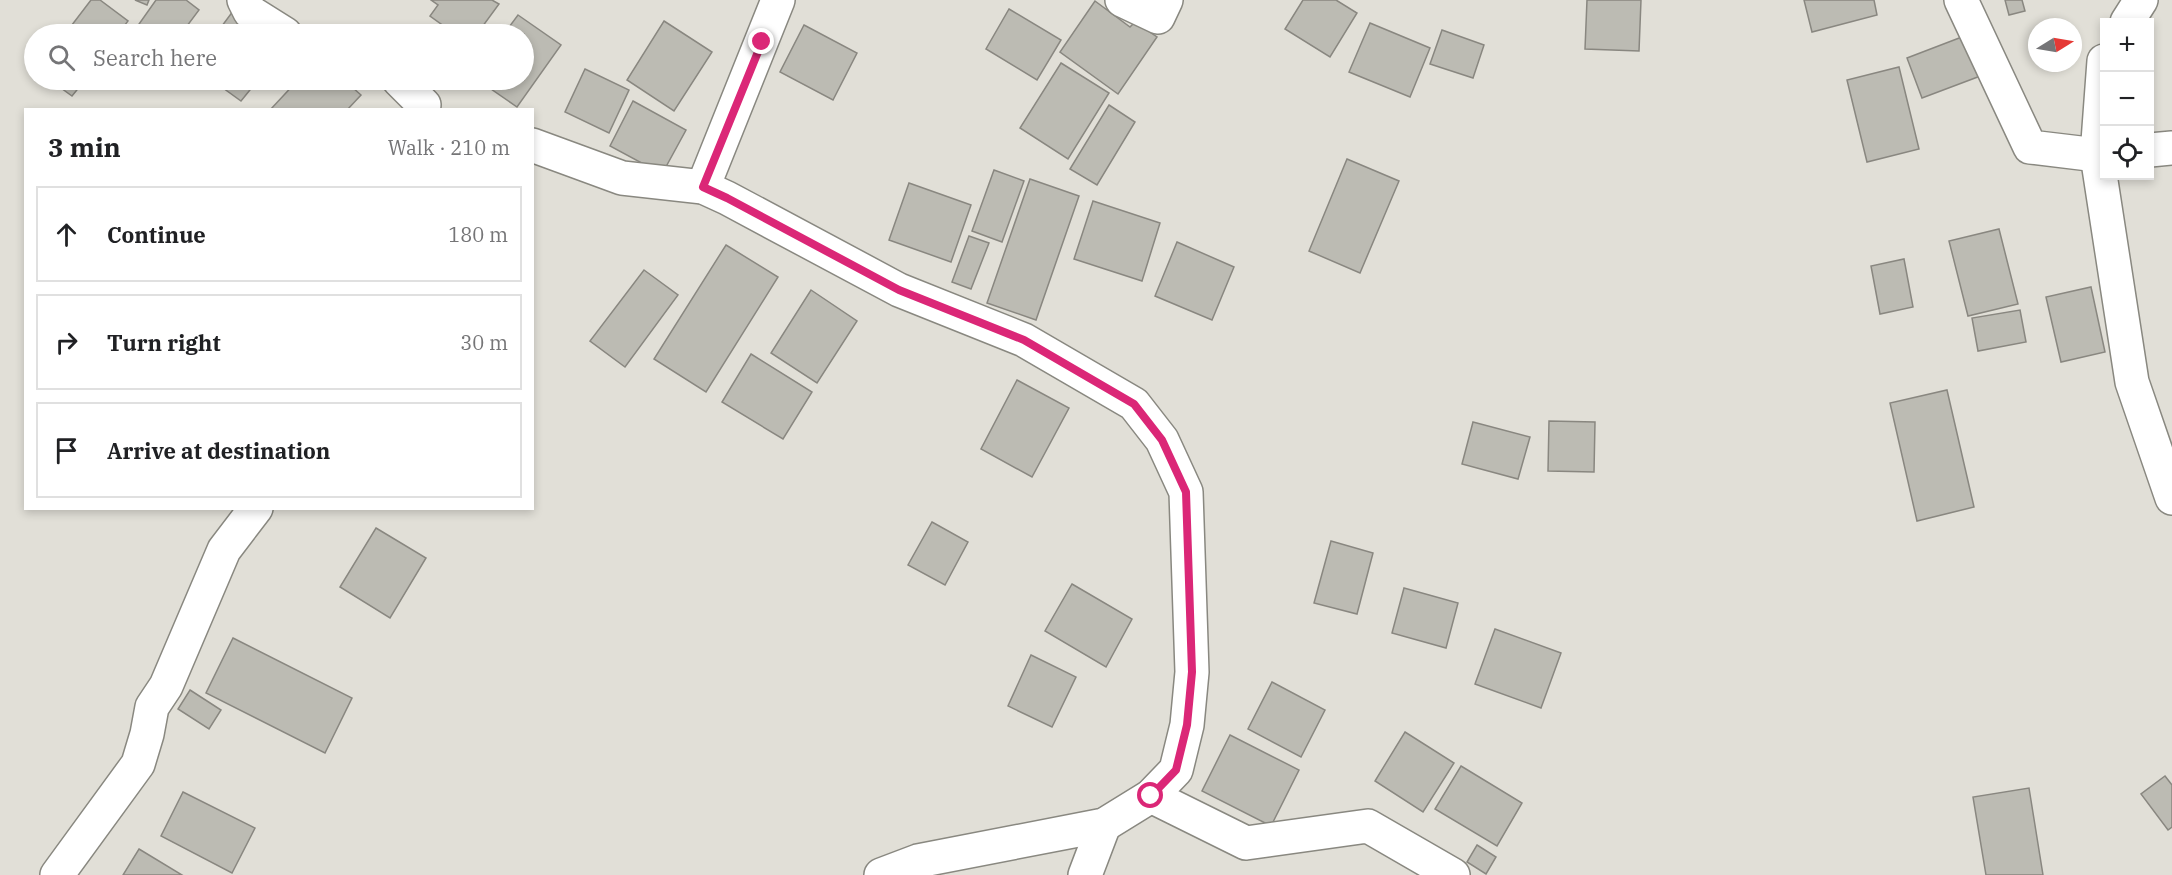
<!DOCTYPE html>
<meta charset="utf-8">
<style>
body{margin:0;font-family:"IBM Plex Serif",serif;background:#f2f2f2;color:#202124}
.controls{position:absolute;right:18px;top:18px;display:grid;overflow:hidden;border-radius:0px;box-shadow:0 3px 9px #0003}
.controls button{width:54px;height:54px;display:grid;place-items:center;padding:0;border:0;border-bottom:2px solid #e0e0e0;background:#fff;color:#202124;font:30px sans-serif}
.compass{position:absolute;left:2028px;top:18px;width:54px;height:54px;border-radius:50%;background:#fff;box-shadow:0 3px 9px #0003;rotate:79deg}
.stop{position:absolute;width:18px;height:18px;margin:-14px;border:4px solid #db2777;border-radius:50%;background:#fff}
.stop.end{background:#db2777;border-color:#fff;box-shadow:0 2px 6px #0008}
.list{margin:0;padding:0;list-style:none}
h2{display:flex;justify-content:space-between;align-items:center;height:78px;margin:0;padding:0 24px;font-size:26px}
h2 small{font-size:20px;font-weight:400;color:#757577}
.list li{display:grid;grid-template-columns:39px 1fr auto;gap:18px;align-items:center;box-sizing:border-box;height:96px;margin:0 12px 12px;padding:0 12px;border:2px solid #e0e0e0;border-radius:0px}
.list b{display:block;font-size:22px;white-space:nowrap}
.list em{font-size:20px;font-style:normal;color:#757577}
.icon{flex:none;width:33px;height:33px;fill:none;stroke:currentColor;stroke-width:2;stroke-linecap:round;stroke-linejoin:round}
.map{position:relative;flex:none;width:2172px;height:875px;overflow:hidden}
.search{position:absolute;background:#fff;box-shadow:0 3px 9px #0003;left:24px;top:24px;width:510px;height:66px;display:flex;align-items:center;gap:15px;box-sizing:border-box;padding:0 21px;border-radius:33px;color:#757577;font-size:22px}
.panel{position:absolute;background:#fff;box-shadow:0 3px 9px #0003;left:24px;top:108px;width:510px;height:402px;border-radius:0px}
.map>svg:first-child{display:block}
.building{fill:#bcbbb3;stroke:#898780;stroke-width:1.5}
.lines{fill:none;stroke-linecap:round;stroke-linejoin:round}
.minor-casing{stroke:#898880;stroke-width:36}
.minor{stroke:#fff;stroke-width:33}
.route{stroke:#db2777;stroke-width:8}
</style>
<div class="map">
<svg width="2172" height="875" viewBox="0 0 2172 875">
<rect width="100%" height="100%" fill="#e1dfd7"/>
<!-- building -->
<g class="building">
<path d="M91 0H100L128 21 118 34H65Z"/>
<path d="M135 0H149L147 5Z"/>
<path d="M156 0H186L199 10 181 34H132Z"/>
<path d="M431 0H492L499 4 477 34H455L430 16 438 5Z"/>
<path d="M1303 0H1336L1357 13 1330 57 1285 29Z"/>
<path d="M1587 0H1641L1639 51 1585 49Z"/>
<path d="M1804 0H1874L1877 15 1812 32Z"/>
<path d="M2005 0H2022L2025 11 2009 15Z"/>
<path d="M1095 1 1130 27 1135 22 1157 37 1118 94 1060 52Z"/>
<path d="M236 7 272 34H216Z"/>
<path d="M1009 9 1061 40 1037 80 986 49Z"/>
<path d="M518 15 561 45 517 107 478 80H524V34H504Z"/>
<path d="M664 21 712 52 674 111 627 80Z"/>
<path d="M1370 23 1430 48 1410 97 1349 72Z"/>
<path d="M804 25 857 53 833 100 780 72Z"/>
<path d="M1442 30 1484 45 1473 78 1430 64Z"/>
<path d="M1967 35 1983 75 1922 98 1907 58Z"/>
<path d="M1061 63 1109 93 1068 159 1020 128Z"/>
<path d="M1899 67 1919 149 1867 162 1847 80Z"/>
<path d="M585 69 629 90 609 133 565 112Z"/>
<path d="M50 80H85L72 96Z"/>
<path d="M212 80H258L241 101Z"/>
<path d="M298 80H344L361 95 347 110H270Z"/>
<path d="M633 101 686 130 662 174 610 146Z"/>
<path d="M1109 105 1135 122 1097 185 1070 169Z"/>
<path d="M1347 159 1399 181 1360 273 1309 251Z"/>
<path d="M994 170 1024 181 1002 242 972 231Z"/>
<path d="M1030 179 1079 196 1036 320 987 303Z"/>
<path d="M909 183 971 205 951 262 889 240Z"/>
<path d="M1093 201 1160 223 1142 281 1074 259Z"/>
<path d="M1999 229 2018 304 1968 316 1949 241Z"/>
<path d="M969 236 989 243 971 289 952 282Z"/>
<path d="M1177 242 1234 267 1212 320 1155 296Z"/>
<path d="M726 245 778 277 706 392 654 359Z"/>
<path d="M1904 259 1913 307 1880 314 1871 266Z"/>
<path d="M644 270 678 295 625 367 590 341Z"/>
<path d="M2091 287 2105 352 2061 362 2046 297Z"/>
<path d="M811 290 857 321 817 383 771 353Z"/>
<path d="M2020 310 2026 342 1978 351 1972 318Z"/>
<path d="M751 354 812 392 783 439 722 402Z"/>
<path d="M1017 380 1069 408 1032 477 981 449Z"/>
<path d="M1947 390 1974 507 1917 521 1890 403Z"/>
<path d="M1549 421 1595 422 1594 472 1548 471Z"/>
<path d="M1473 422 1530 437 1518 479 1462 464Z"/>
<path d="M932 522 968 542 945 585 908 565Z"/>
<path d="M376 528 426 558 390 618 340 587Z"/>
<path d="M1331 541 1373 553 1357 614 1314 603Z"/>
<path d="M1072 584 1132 619 1106 667 1045 631Z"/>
<path d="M1404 588 1458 603 1446 648 1392 633Z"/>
<path d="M1495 629 1561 653 1541 708 1475 684Z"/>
<path d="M233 638 352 698 325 753 206 693Z"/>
<path d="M1031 655 1076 677 1052 727 1008 706Z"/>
<path d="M1272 682 1325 710 1301 757 1248 729Z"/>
<path d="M190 690 221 710 209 729 178 709Z"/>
<path d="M1405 732 1454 763 1423 812 1375 781Z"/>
<path d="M1230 735 1299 770 1271 826 1202 791Z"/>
<path d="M1461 766 1522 803 1497 846 1435 809Z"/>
<path d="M2165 776 2172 785V827L2168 830 2141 794Z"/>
<path d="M2029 788 2043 875H1986L1973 797Z"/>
<path d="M183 792 255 828 232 873 161 836Z"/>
<path d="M1477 845 1496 857 1486 874 1467 862Z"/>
<path d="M139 849 182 875H123Z"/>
</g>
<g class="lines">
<!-- minor casing -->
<g class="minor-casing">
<g id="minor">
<path d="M244 0 250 12 285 34"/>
<path d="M1122 0 1158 17 1166 0"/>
<path d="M1961 0 2030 147 2097 155H2104"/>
<path d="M2127 22 2141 0"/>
<path d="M2104 61 2097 155 2132 382 2172 498"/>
<path d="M399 80 424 105 420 110"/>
<path d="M532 145 622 178 703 187 727 198 899 290 1024 340 1134 404 1162 440 1186 492 1192 672 1187 725 1176 770 1151 796 1104 825 918 861 881 875"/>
<path d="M2150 150 2172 148"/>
<path d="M703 187 778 0"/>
<path d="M1151 796 1246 843 1368 826 1453 875"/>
<path d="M57 875 138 764 147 734 152 707 166 686 224 550 256 508"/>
<path d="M1085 875 1104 825"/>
</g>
</g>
<!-- minor -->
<use href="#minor" class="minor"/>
</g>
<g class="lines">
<!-- route -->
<path class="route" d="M762 42 703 187 727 198 899 290 1024 340 1134 404 1162 440 1186 492 1192 672 1187 725 1176 770 1151 796"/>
</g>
</svg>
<div class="controls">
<button>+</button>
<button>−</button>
<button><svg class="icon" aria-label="locate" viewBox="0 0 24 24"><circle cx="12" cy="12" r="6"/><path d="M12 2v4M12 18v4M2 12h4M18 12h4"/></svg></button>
</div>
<svg class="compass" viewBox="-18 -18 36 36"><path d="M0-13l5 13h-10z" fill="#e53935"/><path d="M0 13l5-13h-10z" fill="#757577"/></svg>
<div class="stop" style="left:1151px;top:796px"></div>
<div class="stop end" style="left:762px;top:42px"></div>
<div class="search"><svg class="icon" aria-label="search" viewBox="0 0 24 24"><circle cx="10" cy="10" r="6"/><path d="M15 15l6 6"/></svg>Search here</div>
<section class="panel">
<h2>3 min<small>Walk · 210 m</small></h2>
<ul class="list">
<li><svg class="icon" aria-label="ahead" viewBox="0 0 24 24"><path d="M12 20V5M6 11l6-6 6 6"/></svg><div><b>Continue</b></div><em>180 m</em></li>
<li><svg class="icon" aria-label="right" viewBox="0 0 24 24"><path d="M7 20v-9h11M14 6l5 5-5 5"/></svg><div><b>Turn right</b></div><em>30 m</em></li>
<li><svg class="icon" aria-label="arrive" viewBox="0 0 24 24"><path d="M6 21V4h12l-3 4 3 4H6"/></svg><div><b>Arrive at destination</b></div></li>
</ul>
</section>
</div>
